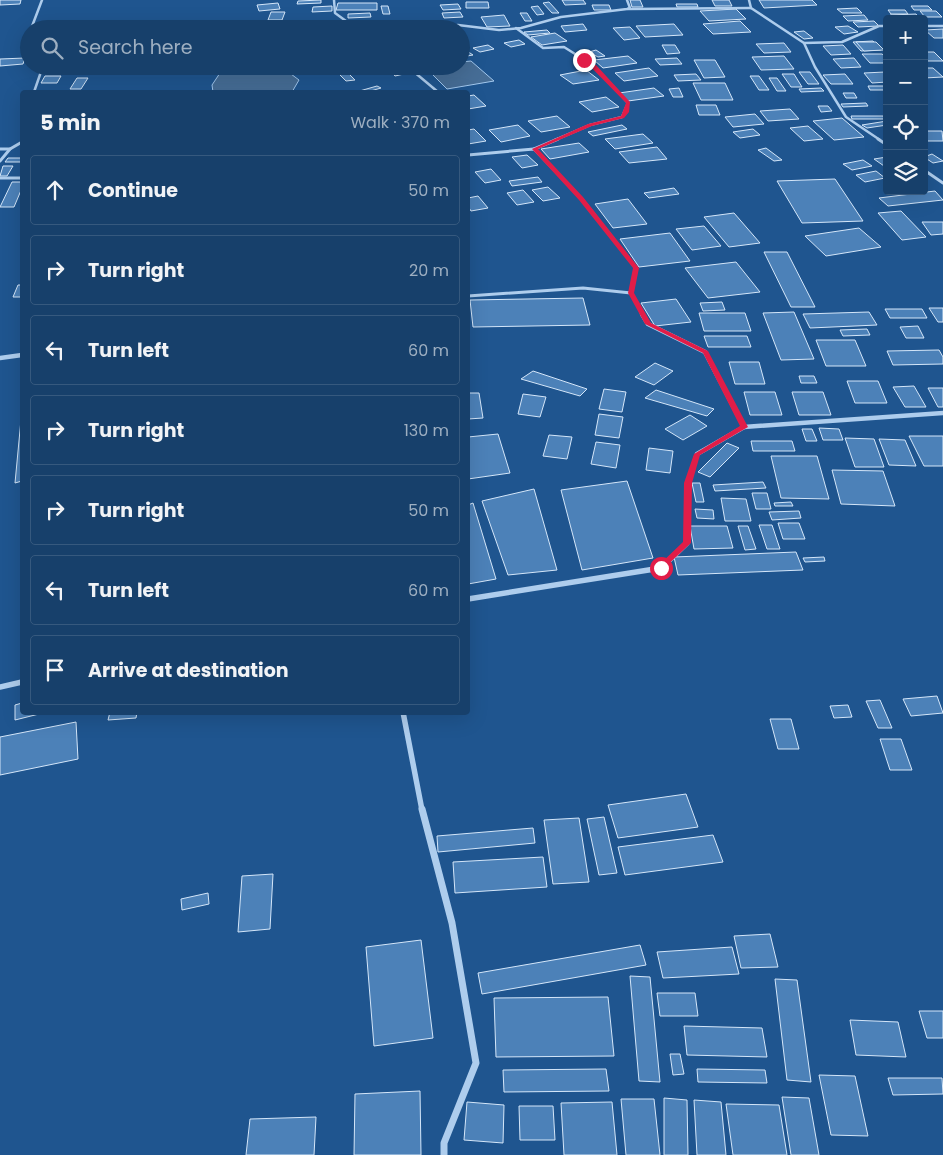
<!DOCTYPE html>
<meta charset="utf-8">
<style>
body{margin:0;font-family:Poppins,sans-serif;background:#204771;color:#f1f3f6}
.controls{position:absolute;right:15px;top:15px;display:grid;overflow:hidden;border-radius:5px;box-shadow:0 5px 20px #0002}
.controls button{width:45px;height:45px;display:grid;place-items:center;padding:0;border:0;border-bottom:1px solid #36597e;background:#17406b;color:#f1f3f6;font:25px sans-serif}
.stop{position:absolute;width:15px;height:15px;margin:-11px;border:4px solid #e11d48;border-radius:50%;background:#fff}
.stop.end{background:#e11d48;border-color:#fff;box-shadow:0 1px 5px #0008}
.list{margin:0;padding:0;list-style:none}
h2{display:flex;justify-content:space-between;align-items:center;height:65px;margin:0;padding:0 20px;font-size:21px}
h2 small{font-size:16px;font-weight:400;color:#9eafc1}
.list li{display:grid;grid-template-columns:32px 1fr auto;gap:15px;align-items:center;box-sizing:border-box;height:70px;margin:0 10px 10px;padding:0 10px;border:1px solid #36597e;border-radius:5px}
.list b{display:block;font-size:19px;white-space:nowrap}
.list em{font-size:16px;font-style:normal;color:#9eafc1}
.icon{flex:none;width:28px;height:28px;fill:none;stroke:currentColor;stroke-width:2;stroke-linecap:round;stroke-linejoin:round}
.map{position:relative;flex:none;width:943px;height:1155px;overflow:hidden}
.search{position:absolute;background:#17406b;box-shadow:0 5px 20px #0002;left:20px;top:20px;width:450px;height:55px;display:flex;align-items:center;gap:12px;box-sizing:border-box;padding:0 18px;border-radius:28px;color:#9eafc1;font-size:19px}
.panel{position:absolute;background:#17406b;box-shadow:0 5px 20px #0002;left:20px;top:90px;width:450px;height:625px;border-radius:5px}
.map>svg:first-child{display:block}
.water{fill:#466d96;stroke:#a2c8ee}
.building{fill:#4c81b8;stroke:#d4e6f9}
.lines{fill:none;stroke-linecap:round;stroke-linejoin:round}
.minor-far4{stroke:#aecded;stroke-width:2.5}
.minor-far3{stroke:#aecded;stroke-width:3}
.minor-far2{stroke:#aecded;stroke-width:4.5}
.minor-far1{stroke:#aecded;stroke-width:5.5}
.minor{stroke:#aecded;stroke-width:7}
.route{fill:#e11d48}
</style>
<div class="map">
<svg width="943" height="1155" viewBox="0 0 943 1155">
<rect width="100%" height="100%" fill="#1f558f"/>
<!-- water -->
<g class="water">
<path d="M471 61 494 81 447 89 426 68 461 66V62Z"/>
<path d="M283 68 299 80 292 92H213L212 85 220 73Z"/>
</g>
<!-- building -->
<g class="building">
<path d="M0 0H21L20 4 0 5Z"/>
<path d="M321 0V3L297 4 298 1Z"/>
<path d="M562 0H583L586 4 565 5Z"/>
<path d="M630 0H640L643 7H632Z"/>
<path d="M712 0H729L732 6H715Z"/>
<path d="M759 0H812L817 5 764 8Z"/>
<path d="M466 2H488L489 8H466Z"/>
<path d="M549 2 559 13H552L543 3Z"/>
<path d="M278 3 280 9 259 11 257 5Z"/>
<path d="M338 3H377V10H336Z"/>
<path d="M458 4 461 9 443 10 440 5Z"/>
<path d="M676 4H697L698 7H677Z"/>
<path d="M592 5H609L611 10H594Z"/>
<path d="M332 6V11L312 12 313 7Z"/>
<path d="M381 6H388L390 14H383Z"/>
<path d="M538 6 544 14 537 15 531 7Z"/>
<path d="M911 6H928L932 10H914Z"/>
<path d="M857 8 862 13H842L837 9Z"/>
<path d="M736 9 746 19 709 21 700 11Z"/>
<path d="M888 10H905L908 14H891Z"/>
<path d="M920 11H936L942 17H925Z"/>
<path d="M271 12H285L282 20H268Z"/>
<path d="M460 12 463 17 444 18 442 13Z"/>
<path d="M370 13 371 17 348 18V14Z"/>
<path d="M520 13H527L532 21H525Z"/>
<path d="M916 14 920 19H893L890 15Z"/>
<path d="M504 15 510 26 487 27 481 17Z"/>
<path d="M864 15 868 20 848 21 843 16Z"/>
<path d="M290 21 292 24 261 27 260 24Z"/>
<path d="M740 21 751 32 713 34 703 24Z"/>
<path d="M874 21 879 26 858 27 853 22Z"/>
<path d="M334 23 337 29H315L313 25Z"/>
<path d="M393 23 401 29 360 28Z"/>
<path d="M583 24 587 30 565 32 561 26Z"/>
<path d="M674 24 683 35 645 37 636 26Z"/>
<path d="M848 26 858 32 844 34 835 27Z"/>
<path d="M630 27 640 38 624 40 613 28Z"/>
<path d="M943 29V38H934L925 30Z"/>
<path d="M547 30 550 33 528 35 524 32Z"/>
<path d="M804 31 813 38 804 39 794 32Z"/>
<path d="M555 33 567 41 542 45 531 37Z"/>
<path d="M519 40 525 44 511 47 504 43Z"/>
<path d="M873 41 881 50 861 51 853 42Z"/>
<path d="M856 42H876L884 50 864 51Z"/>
<path d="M784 43 791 52 764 53 756 44Z"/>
<path d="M488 45 494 49 480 52 473 48Z"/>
<path d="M662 45H675L680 53 667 54Z"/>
<path d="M843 45 851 54 831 55 823 46Z"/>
<path d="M461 47 473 55 461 57Z"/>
<path d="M596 50 605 56 598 57 589 52Z"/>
<path d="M924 52H934L943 61H924Z"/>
<path d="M862 54H882L887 58V63H870Z"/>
<path d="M628 56 637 63 603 68 594 60Z"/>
<path d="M784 56 794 69 761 70 752 57Z"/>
<path d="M25 58 23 64 0 66V59Z"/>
<path d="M677 58 682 64 660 65 655 59Z"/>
<path d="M854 58 861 67 841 68 833 59Z"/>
<path d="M694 60H715L725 77 704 78Z"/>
<path d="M396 66 404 74 395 76 387 67Z"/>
<path d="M649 68 658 76 624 81 615 73Z"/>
<path d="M924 68H933L943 77 924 78Z"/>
<path d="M586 70 599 80 573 84 560 75Z"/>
<path d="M347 72 355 80 346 81 338 73Z"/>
<path d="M799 72H810L819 84H808Z"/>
<path d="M885 72 887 82 872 83 864 73Z"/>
<path d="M696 74 701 80 678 81 674 75Z"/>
<path d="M782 74H794L802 87H791Z"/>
<path d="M845 74 853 84H831L823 75Z"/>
<path d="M45 76H61L57 83H41Z"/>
<path d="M750 76H759L769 90H759Z"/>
<path d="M77 78H88L81 89H70Z"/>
<path d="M769 78H777L786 91H777Z"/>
<path d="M693 83H725L733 100H701Z"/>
<path d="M377 86 381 88 367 92H356Z"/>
<path d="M868 86H887V90H870Z"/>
<path d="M654 88 664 96 628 101 619 93Z"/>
<path d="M679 88 683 97H673L669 89Z"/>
<path d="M821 88 824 91 801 92 799 89Z"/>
<path d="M843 93H854L857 98H846Z"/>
<path d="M474 95 486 106 468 109V96Z"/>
<path d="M606 97 619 107 592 112 579 102Z"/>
<path d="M866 103 868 106 843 107 841 104Z"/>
<path d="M696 105H716L720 115H699Z"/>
<path d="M818 106H828L832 111 821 112Z"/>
<path d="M790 109 799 119 768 121 760 111Z"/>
<path d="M755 114 764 124 733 127 725 117Z"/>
<path d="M557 116 570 127 541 132 528 121Z"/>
<path d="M851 116H883L885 119H852Z"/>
<path d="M842 118 864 137 834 140 813 121Z"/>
<path d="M887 121V125L867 128 862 125Z"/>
<path d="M518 125 530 136 501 142 489 130Z"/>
<path d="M622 125 627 129 593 136 588 132Z"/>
<path d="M808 126 823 139 804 141 790 128Z"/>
<path d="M474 129 486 141 468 144V130Z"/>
<path d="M753 129 760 135 740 138 733 132Z"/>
<path d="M924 131H942L943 141H924Z"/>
<path d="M643 134 653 143 615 149 605 139Z"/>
<path d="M579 143 589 152 550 159 541 149Z"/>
<path d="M657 147 667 159 629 163 619 152Z"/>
<path d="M766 148 782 160 774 161 758 150Z"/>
<path d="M932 154 943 161 933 163 924 157Z"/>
<path d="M527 155 538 165 522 168 512 157Z"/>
<path d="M887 157V165L884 166 874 159Z"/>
<path d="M8 158H22V162H5Z"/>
<path d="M863 160 872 166 852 170 843 164Z"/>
<path d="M3 166H13L7 176H0Z"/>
<path d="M491 169 501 180 485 183 475 172Z"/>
<path d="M876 171 885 178 865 182 856 175Z"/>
<path d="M538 177 542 182 512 186 509 181Z"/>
<path d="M835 179 863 221 802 223 777 181Z"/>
<path d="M12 182H22V188L14 207H0Z"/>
<path d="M548 187 560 198 543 201 532 190Z"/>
<path d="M674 188 679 194 649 198 644 193Z"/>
<path d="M523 190 534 202 517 205 507 193Z"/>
<path d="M935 191 943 200 888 206 879 198Z"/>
<path d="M478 196 488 208 471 211 468 206V198Z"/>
<path d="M628 199 647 224 613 228 595 204Z"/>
<path d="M901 211 926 237 902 240 878 213Z"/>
<path d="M734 213 760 243 729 247 704 217Z"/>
<path d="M922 222H943V234L931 235Z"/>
<path d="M704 226 721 246 692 250 676 229Z"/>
<path d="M859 228 881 247 826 256 805 236Z"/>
<path d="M670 233 690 261 639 267 620 239Z"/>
<path d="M764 252H787L815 307H791Z"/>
<path d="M736 262 760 292 708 298 685 268Z"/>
<path d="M18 285H22V297H13Z"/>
<path d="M583 298 590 325 473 327 470 300Z"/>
<path d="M676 299 691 322 655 326 641 303Z"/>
<path d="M722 302 725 310 703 311 700 303Z"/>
<path d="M929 308H943V322H938Z"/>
<path d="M885 309H922L927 318H890Z"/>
<path d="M794 312 814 359 781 360 763 313Z"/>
<path d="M869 312 877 325 810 328 803 314Z"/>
<path d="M699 313H745L751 331H704Z"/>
<path d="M918 326 924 338H906L900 327Z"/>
<path d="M867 329 870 335 843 336 840 330Z"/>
<path d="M704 336H747L751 347H708Z"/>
<path d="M816 340H855L866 366H826Z"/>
<path d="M939 350 943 357V364L893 365 887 351Z"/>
<path d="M729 362H759L765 384H735Z"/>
<path d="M655 363 673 371 654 385 635 377Z"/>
<path d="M533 371 587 389 580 396 521 379Z"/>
<path d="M799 376H814L817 383H801Z"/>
<path d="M847 381H878L887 403H855Z"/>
<path d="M914 386 926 407H905L893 387Z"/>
<path d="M928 388H943V407H938Z"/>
<path d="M604 389 626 392 622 412 599 409Z"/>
<path d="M656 390 714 409 707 416 645 398Z"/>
<path d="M744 392H775L782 415H750Z"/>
<path d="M792 392H823L831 415H799Z"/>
<path d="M468 393H479L483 418 468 419Z"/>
<path d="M523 394 546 397 540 417 518 414Z"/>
<path d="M22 409V481L15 483Z"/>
<path d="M599 414 623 417 619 438 595 435Z"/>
<path d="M690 415 707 426 683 440 665 429Z"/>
<path d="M819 428 839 429 843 440H823Z"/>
<path d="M802 429H812L817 441H806Z"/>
<path d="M498 434 510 473 468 479V437Z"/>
<path d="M549 435 572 437 567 459 543 456Z"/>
<path d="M909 436H943V466H924Z"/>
<path d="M845 438 874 439 884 467H855Z"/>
<path d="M879 439 905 440 916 466 889 465Z"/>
<path d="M751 441H792L795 451H753Z"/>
<path d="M596 442 620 445 616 468 591 464Z"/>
<path d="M727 443 739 448 710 477 698 472Z"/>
<path d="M649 448 673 451 670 473 646 470Z"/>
<path d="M771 456H817L829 499 781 498Z"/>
<path d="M832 470 883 471 895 506 841 504Z"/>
<path d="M627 481 653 558 582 570 561 490Z"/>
<path d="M763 482 766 488 715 491 713 485Z"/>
<path d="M692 483H700L704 502H696Z"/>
<path d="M534 489 557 570 508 575 482 501Z"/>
<path d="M752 493H767L771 509H756Z"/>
<path d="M721 498 746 499 751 521H725Z"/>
<path d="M791 502 793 506H775L774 503Z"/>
<path d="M473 503 496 579 468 584V505Z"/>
<path d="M695 509 713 510 714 519 697 518Z"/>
<path d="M799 511 801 518 772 520 769 512Z"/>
<path d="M778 523H799L805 539H783Z"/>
<path d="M759 525H772L780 549H767Z"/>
<path d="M690 526H727L733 548 694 549Z"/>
<path d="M738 526H748L756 549 745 550Z"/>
<path d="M796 552 803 570 678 575 674 557Z"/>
<path d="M824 557 825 561 805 562 803 558Z"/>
<path d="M937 696 943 713 911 716 903 699Z"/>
<path d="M880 700 892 728H878L866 701Z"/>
<path d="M22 703V712H47L15 720V705Z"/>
<path d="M848 705 852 717 834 718 830 706Z"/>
<path d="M110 712H137L136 718 108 720Z"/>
<path d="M770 719H791L799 749H778Z"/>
<path d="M76 722 78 759 0 775V737Z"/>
<path d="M880 739H901L912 770H890Z"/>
<path d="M686 794 698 827 618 838 608 805Z"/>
<path d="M604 817 617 873 599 875 587 819Z"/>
<path d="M579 818 589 882 553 884 544 820Z"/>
<path d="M533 828 535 843 438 852 437 836Z"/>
<path d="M713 835 723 862 625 875 618 847Z"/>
<path d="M543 857 547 887 455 893 453 862Z"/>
<path d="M273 874 270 929 238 932 242 876Z"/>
<path d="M208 893 209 904 182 910 181 899Z"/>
<path d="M770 934 778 967 741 968 734 936Z"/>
<path d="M421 940 433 1038 374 1046 366 947Z"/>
<path d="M640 945 646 965 482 994 478 973Z"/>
<path d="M732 947 739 974 663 978 657 952Z"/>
<path d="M630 976 650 977 660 1082 639 1081Z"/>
<path d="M775 979 797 980 811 1082 787 1080Z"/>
<path d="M657 993H695L698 1016H660Z"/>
<path d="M608 997 614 1056 496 1057 494 998Z"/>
<path d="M919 1011H943V1038H927Z"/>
<path d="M850 1020 898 1022 906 1057 856 1055Z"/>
<path d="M684 1026 762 1028 767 1057 687 1055Z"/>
<path d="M670 1054H680L684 1074 673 1075Z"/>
<path d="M606 1069 609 1091 504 1092 503 1070Z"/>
<path d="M697 1069 765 1070 767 1083 698 1082Z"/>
<path d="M819 1075 855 1076 868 1136 831 1135Z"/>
<path d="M888 1078H942L943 1094 893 1095Z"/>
<path d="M420 1091 421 1155H354L355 1094Z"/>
<path d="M782 1097 809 1098 819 1155H791Z"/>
<path d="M664 1098 687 1100 688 1155H664Z"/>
<path d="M621 1099H654L660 1155H626Z"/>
<path d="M694 1100 721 1102 726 1155H697Z"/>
<path d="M467 1102 504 1105 503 1143 464 1140Z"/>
<path d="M612 1102 617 1155H564L561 1103Z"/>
<path d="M726 1104 779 1105 787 1155H733Z"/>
<path d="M519 1106H553L555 1140H520Z"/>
<path d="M316 1117 314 1155H246L250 1119Z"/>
</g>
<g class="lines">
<!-- minor-far4 -->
<g class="minor-far4">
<path d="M334 0 335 13 357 29"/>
<path d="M749 0 751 8 804 43 815 67 846 117 880 140"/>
<path d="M628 9 751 8"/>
<path d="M924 26H943"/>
<path d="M516 28 543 48 564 47 594 66 628 103 622 117 590 125 555 140"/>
<path d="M31 29 42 0"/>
<path d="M431 29 458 25 499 30 521 28 561 17 627 9 630 8 627 0"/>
<path d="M804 43 842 42 879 26H887"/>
<path d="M407 66 438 92"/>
<path d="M34 92 43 66"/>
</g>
<!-- minor-far3 -->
<g class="minor-far3">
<path d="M878 139 887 145"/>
<path d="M0 149H10L22 142"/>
<path d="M534 149 558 139"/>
<path d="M468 155 534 149 581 198 636 268 631 293 643 315"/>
<path d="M0 161 10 149"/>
<path d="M924 170 943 183"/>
<path d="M0 178H22"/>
<path d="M468 296 583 288 631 293"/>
</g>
<!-- minor-far2 -->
<g class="minor-far2">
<path d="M642 314 648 324 705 352 744 427"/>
<path d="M0 358 22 355"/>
<path d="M687 535 688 483 697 454 744 427 943 413"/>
</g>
<!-- minor-far1 -->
<g class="minor-far1">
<path d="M468 599 661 568 687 543V533"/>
<path d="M0 687 22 682"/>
<path d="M403 712 422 810"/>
</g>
<!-- minor -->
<path class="minor" d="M422 809 452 923 476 1063 444 1143V1155"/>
</g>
<!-- route -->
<path class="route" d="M583 59 596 65 630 102 629 112 624 118 592 126 538 149 583 197 639 268 634 293 651 323 708 351 748 427 700 455 692 483 691 543 661 571 657 568 658 566 683 542 684 483 694 454 740 426 703 353 645 324 628 293 633 268 579 200 532 149 588 124 621 116 626 103Z"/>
</svg>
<div class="controls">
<button>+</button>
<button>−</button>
<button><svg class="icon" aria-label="locate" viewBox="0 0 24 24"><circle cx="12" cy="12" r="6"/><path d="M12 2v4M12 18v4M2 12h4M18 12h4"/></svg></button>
<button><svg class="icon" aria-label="layers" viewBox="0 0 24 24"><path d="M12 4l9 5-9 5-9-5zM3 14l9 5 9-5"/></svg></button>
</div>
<div class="stop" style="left:661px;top:568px"></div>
<div class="stop end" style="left:584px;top:60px"></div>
<div class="search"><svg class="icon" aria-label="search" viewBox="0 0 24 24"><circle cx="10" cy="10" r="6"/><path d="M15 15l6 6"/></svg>Search here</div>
<section class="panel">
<h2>5 min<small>Walk · 370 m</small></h2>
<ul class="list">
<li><svg class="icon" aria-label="ahead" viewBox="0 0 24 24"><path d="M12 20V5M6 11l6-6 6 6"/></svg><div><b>Continue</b></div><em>50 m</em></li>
<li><svg class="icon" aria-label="right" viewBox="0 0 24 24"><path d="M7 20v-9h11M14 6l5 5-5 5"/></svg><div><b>Turn right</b></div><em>20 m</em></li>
<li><svg class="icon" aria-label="left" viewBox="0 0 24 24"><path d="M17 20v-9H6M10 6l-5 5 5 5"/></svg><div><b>Turn left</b></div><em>60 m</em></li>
<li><svg class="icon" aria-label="right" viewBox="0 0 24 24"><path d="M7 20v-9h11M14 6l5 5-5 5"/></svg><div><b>Turn right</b></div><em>130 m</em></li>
<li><svg class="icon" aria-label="right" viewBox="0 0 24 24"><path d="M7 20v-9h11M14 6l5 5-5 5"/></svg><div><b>Turn right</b></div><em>50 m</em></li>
<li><svg class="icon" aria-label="left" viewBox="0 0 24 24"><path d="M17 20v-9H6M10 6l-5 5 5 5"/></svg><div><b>Turn left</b></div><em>60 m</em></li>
<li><svg class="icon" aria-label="arrive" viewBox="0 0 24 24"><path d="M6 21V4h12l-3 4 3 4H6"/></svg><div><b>Arrive at destination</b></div></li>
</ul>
</section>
</div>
